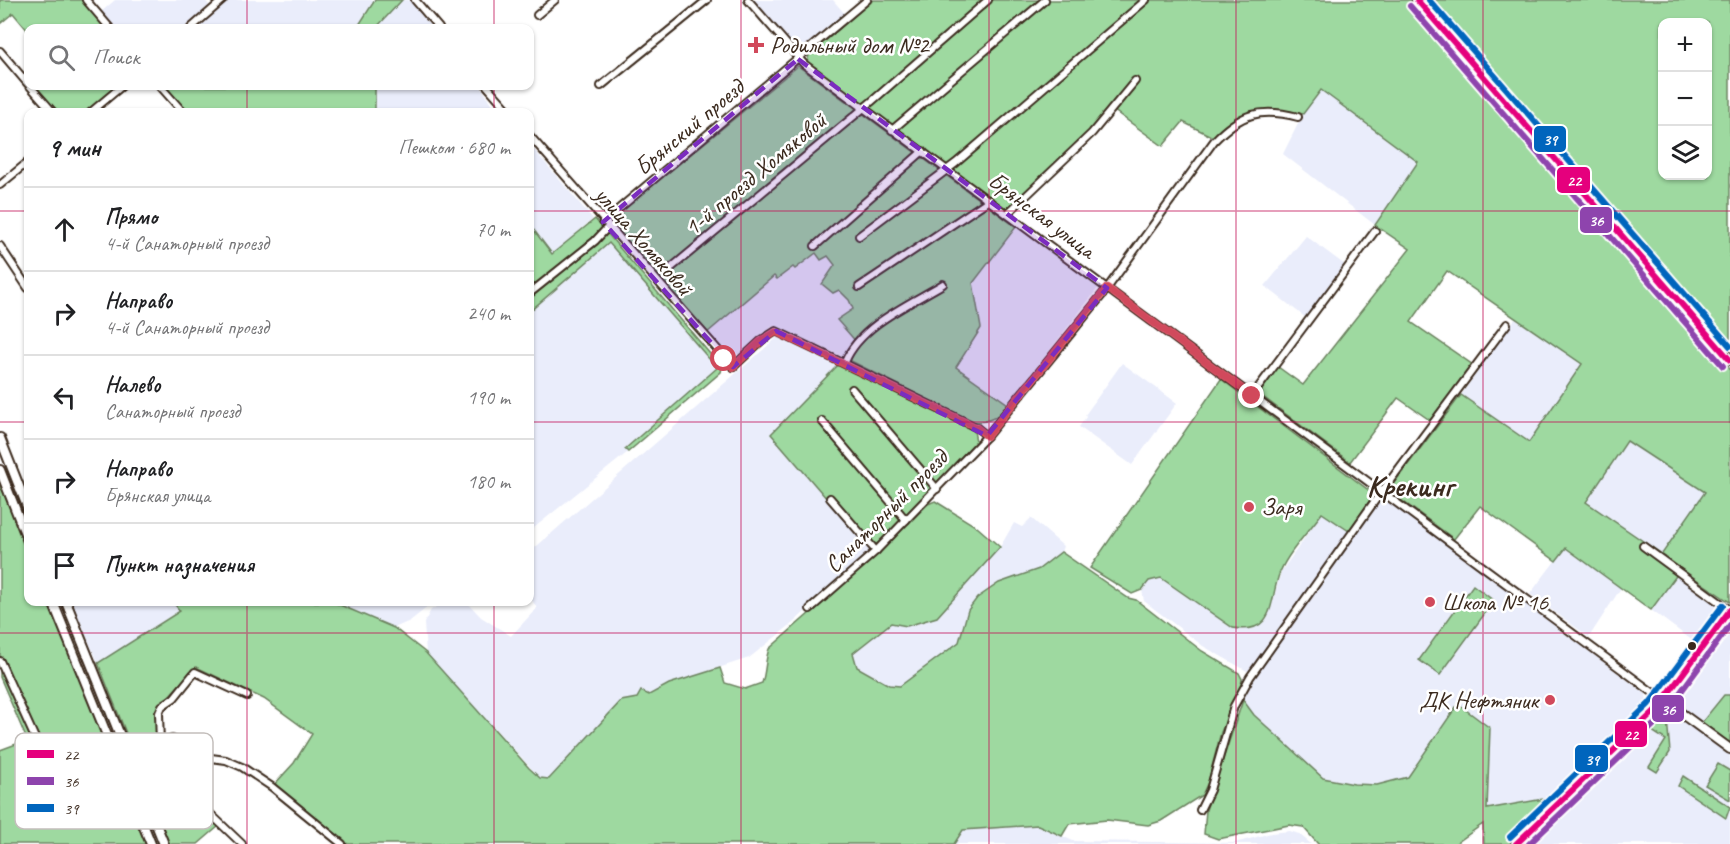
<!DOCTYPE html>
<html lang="ru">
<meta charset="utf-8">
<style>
body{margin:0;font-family:Caveat,sans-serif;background:#f2f2f2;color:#202124}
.controls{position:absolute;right:18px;top:18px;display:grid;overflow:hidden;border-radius:12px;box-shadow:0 2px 4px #0004}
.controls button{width:54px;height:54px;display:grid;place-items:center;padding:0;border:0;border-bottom:2px solid #e0e0e0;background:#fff;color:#202124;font:30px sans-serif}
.stop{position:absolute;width:18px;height:18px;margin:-14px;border:4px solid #d1495b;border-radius:50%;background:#fff}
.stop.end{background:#d1495b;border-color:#fff;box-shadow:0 2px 6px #0008}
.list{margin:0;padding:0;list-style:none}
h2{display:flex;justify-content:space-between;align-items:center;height:78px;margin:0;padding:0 24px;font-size:26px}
h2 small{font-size:20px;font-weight:400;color:#757577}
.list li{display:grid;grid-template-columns:39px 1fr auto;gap:18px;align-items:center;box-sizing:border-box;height:84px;padding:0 24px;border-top:2px solid #e0e0e0}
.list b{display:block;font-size:22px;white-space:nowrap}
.list p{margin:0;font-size:20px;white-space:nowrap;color:#757577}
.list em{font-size:20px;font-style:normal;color:#757577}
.icon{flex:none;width:33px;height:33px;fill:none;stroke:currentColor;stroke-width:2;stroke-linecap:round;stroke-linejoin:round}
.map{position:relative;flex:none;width:1730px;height:844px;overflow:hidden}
.search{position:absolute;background:#fff;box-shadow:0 2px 4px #0004;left:24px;top:24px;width:510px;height:66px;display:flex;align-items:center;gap:15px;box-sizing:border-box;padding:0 21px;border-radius:12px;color:#757577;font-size:22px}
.panel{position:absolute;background:#fff;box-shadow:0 2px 4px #0004;left:24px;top:108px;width:510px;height:498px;border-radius:12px}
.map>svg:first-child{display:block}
.built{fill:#eaedfb}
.green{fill:#9ed9a0;stroke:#6c825f;stroke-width:1.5;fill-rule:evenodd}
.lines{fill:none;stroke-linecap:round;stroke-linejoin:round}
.minor-casing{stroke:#3b2a1e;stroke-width:10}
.tertiary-casing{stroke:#3b2a1e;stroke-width:12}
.minor{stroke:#fff;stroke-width:6}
.tertiary{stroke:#fff;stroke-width:8}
.bus-1-casing{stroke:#fff;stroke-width:10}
.bus-2-casing{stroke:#fff;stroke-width:10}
.bus-3-casing{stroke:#fff;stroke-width:10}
.bus-1{stroke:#e5007d;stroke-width:6}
.bus-2{stroke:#8e44ad;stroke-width:6}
.bus-3{stroke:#0065bd;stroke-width:6}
.route{stroke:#d1495b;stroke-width:8}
.marked{fill:#7b2cbf;fill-opacity:0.2;stroke:#7b2cbf;stroke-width:4.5;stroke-dasharray:12 8;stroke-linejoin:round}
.grid{fill:none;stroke:#c2185b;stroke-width:1.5;stroke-opacity:0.55}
.poi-dot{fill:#d1495b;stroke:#fff;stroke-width:2}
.bus-dot{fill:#3b2a1e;stroke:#fff;stroke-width:2}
.labels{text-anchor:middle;stroke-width:5;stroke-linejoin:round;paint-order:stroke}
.poi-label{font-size:24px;fill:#3b2a1e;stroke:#fff;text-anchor:start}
.street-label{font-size:24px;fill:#3b2a1e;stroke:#fff}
.district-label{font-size:30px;font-weight:bold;fill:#3b2a1e;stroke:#fff}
.key{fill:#fff;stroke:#c4bfbc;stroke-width:1.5}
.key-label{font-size:16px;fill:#3b2a1e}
.line-badge{stroke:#fff;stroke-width:2}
.badge-label{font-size:16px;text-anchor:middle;font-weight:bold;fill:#fff}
</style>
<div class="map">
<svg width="1730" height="844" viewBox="0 0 1730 844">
<rect width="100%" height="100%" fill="#fff"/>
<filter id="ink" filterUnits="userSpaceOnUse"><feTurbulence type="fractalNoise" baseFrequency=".0167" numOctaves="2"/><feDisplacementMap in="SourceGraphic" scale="12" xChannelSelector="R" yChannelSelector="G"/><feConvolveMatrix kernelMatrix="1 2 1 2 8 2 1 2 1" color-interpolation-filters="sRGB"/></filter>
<g filter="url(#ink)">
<!-- built -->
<g class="built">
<path d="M115 0H205L211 8 187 28H116L101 12Z"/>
<path d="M229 0H375L357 28H197Z"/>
<path d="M402 0H409L432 28H376Z"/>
<path d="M753 0H833L845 14 799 53Z"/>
<path d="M375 86H480L494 106 489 112H375Z"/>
<path d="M1321 90 1418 162 1375 225 1283 154 1303 114Z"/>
<path d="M530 145 593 219 552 254 530 225Z"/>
<path d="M1016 227 1098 288 1008 404 956 368 981 328 973 283Z"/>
<path d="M1306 236 1345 265 1306 318 1265 286Z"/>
<path d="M609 242 717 368 625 448 628 452 530 531V311Z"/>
<path d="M816 252 828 256 836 264 839 289 849 300 853 309 858 344 843 357 773 325 744 355 730 353 707 333 775 276 777 279Z"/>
<path d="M1515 319 1582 364 1529 442 1461 395Z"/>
<path d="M779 336 840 363 771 434 865 543 874 547 793 623 749 658 669 684 648 695 621 701 550 779 540 778 426 653 424 623 431 610 444 602H467L481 617 511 636 537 608 530 597V552Z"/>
<path d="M1122 363 1177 403 1132 465 1079 427 1086 417 1085 415Z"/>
<path d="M1627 441 1705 492 1662 554 1586 502Z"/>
<path d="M1383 501 1389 502 1646 694 1648 711 1643 718 1560 796 1486 809 1490 729 1459 704 1408 777 1377 785 1354 784 1323 779 1254 715 1243 700 1251 681 1305 605 1379 502Z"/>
<path d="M1322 513 1349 531 1252 668 1247 671 1203 646 1144 601 1142 590 1149 581 1158 577 1270 611 1281 572Z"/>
<path d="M1031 518 1063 546 1061 552 1039 569 999 583 968 610 959 642 900 686 889 685 857 667 853 653 891 623 907 626 1000 547 1014 523 1022 527Z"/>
<path d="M1565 548 1621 588 1589 637 1530 594Z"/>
<path d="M1677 574 1723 608 1697 644 1651 610Z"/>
<path d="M72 602H173L180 610 98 663Z"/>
<path d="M333 602H434L410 621 394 628Z"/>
<path d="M1730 616V695H1724L1702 722 1682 707 1677 690Z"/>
<path d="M1665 714 1673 715 1730 753V844H1522L1653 718Z"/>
<path d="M1038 825 1073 841 1235 843 1271 833 1290 831 1299 834 1311 844H954L963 830Z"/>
</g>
<!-- green -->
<g class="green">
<path d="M0 0H83L107 28H28V31L13 13 0 24Z"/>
<path d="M375 0H402L376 28H357Z"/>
<path d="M873 0H1412L1730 369V602L1681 569 1651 610 1566 548 1556 561 1480 506 1454 539 1393 494 1394 483 1461 395 1529 442 1582 364 1447 271 1411 322 1473 365 1431 421 1398 398 1350 462 1263 397 1261 388 1278 367 1303 385 1410 249 1375 225 1418 162 1321 90 1303 114C1264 105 1242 107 1213 137L1183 122 1163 146 1110 108 1089 133 1008 210 807 62 809 55ZM1627 441 1705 492 1662 554 1586 502Z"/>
<path d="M1424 0H1730V352ZM1708 22V176H1662V22Z"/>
<path d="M798 66 1016 227 973 283 981 328 956 367 1008 404C997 418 991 422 973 422L843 357 858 344 837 320 853 309 849 300 839 290 833 293 822 284 835 265 828 256 821 260 816 253 795 269 793 267 777 279 774 276 707 333 610 226 612 219Z"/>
<path d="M34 86H117L85 112H56Z"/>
<path d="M164 86H375V112H187Z"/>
<path d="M595 219 722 368 721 372 628 452 625 449 717 368 609 243 530 311V279L533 276 530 272V225L552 254Z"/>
<path d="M840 363 974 431 976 441 907 516 874 547 869 540 865 543 771 434Z"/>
<path d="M1221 379 1371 492 1372 497 1349 531 1322 513C1309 531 1289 551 1280 572 1269 598 1277 635 1233 628L1161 578 1149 581 1142 590 1132 594 1090 568Z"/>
<path d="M0 480 28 552V602H48L146 844H0V750L27 740 0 677Z"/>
<path d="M935 501 977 527 1000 547 937 617 907 626 891 623 853 653 857 667 889 685 900 686 959 642 968 610 977 598 999 583 1039 569 1061 552 1128 598 1136 600 1202 651 1239 673 1242 679 1241 687 1221 732 1208 782 1202 795 1161 821 1148 825 1107 820 1069 824 1062 836 1038 825 963 830 954 844H348L273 786 294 763 312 734 264 699 196 667C188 676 158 705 157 713 154 730 159 742 152 759L138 763 98 663 180 611 173 602H333L394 628 426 653 529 768 540 778 549 779 621 701 637 698 641 691 649 695 669 684 720 668 725 683 745 689 762 683C766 671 765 660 769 649L876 555 928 504Z"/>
<path d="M1473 585 1494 601 1440 675 1419 660Z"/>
<path d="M1724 695H1730V743L1702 722Z"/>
<path d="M1243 700 1254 715 1323 778 1354 784 1377 785 1408 777 1458 704 1490 728 1487 809 1560 796 1511 844H1484L1483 824 1455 844H1318L1303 827 1289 825 1218 839 1204 834 1206 810Z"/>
<path d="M1663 717 1667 719 1670 752 1657 772 1649 767 1666 740 1646 727Z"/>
<path d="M1718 764 1730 771V800L1705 785Z"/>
<path d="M150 765 156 766 219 826 198 844H169L143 774Z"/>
<path d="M1683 776 1730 807 1726 818 1678 786Z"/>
</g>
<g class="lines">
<!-- minor casing -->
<g class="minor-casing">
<g id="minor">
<path d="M86 0 110 28"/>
<path d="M415 0 439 28"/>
<path d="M748 0 804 64 1663 700"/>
<path d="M537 15 555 0"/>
<path d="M191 28 223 0"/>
<path d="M0 51 28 84"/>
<path d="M30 86 53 112"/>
<path d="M160 86 183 112"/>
<path d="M487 86 510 112"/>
<path d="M601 86 707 0"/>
<path d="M91 112 122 86"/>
<path d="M495 112 504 106"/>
<path d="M892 130 1045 0"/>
<path d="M530 136 733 367 762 340 776 331 976 427 987 436"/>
<path d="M0 185 28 162"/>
<path d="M1007 214 1092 133 1135 81"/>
<path d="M603 222 867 0"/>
<path d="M859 236 956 163 1146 0"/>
<path d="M0 246 28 288"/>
<path d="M815 246 923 151"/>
<path d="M671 268 871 102 988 0"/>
<path d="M859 287 989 200"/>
<path d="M530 293 595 241 608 227"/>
<path d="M845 362C860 325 910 304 943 284"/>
<path d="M852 389 937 489"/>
<path d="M1252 396 1375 231"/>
<path d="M822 421 906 520"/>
<path d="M830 498 876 551"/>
<path d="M1643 546 1730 610"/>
<path d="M810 609 876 551 987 436 1103 294 1214 141C1240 114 1260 107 1298 117"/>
<path d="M0 661 54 780"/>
<path d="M160 744 172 739 211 758 226 760 242 767 272 787 342 844"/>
<path d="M155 761 242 844"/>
<path d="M134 769 155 761 160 744 159 713 162 706 174 698 195 672 247 696"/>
<path d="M1200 810 1210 790 1234 706 1250 677 1374 502 1507 324"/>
</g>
</g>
<!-- tertiary casing -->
<g class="tertiary-casing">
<g id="tertiary">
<path d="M1417 0 1730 360"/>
<path d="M0 438 28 509"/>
<path d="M0 470 28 541"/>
<path d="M53 602 151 844"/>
<path d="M66 602 164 844"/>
<path d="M1663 700 1730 749"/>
<path d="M1516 844 1656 710 1730 610"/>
</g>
</g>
<!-- minor -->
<use href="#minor" class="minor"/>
<!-- tertiary -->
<use href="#tertiary" class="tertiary"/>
<!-- bus-1 casing -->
<g class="bus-1-casing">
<g id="bus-1">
<path d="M1417 0 1730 360"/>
<path d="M1516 844 1656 710 1730 610"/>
</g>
</g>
<!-- bus-2 casing -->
<g class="bus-2-casing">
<g id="bus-2">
<path d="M1410 6 1723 366"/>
<path d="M1529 844 1663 716 1730 625"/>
</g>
</g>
<!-- bus-3 casing -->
<g class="bus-3-casing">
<g id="bus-3">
<path d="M1429 0 1730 346"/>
<path d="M1510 837 1649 704 1723 605"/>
</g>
</g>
<!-- bus-1 -->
<use href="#bus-1" class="bus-1"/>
<!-- bus-2 -->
<use href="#bus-2" class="bus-2"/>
<!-- bus-3 -->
<use href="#bus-3" class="bus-3"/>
</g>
</g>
<g class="lines" filter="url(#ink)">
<!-- route -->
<path class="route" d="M724 359 733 367 762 340 776 332 976 427 987 436 1107 288 1252 396"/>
</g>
<!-- marked area -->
<path class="marked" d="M798 59 1107 288 987 436 776 331 733 367 603 222Z"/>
<!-- grid -->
<path class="grid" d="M247 0V28M494 0V28M741 0V844M989 0V844M1236 0V844M1483 0V844M247 86V112M494 86V112M0 211H28M530 211H1730M0 422H28M530 422H1730M247 602V844M494 602V844M0 633H1730"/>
<!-- markers -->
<g class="poi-dot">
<path d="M753 36h6v6h6v6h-6v6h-6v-6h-6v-6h6z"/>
<circle cx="1249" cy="507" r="6"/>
<circle cx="1430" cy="602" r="6"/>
<circle cx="1550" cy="700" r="6"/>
</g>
<circle class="bus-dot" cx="1692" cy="646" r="5"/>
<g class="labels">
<!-- poi labels -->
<g class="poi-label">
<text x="770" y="53">Родильный дом №2</text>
<text x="1261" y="515">Заря</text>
<text x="1442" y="610">Школа № 16</text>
<text x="1538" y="708" text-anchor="end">ДК Нефтяник</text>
</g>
<!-- street labels -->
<g class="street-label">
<text transform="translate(689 127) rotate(-40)" y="8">Брянский проезд</text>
<text transform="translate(755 174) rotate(-40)" y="8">1-й проезд Хомяковой</text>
<text transform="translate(1042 215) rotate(37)" y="8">Брянская улица</text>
<text transform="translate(644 241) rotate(49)" y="8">улица Хомяковой</text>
<text transform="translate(886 511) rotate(-45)" y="8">Санаторный проезд</text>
</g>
<!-- district labels -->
<g class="district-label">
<text x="1410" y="496">Крекинг</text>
</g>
</g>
<!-- legend -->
<rect x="15" y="733" width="198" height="96" rx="9" class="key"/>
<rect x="27" y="750" width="27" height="8" fill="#e5007d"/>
<rect x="27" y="777" width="27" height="8" fill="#8e44ad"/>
<rect x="27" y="804" width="27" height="8" fill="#0065bd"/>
<g class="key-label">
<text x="64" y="760">22</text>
<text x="64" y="787">36</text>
<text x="64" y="814">39</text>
</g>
<g class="line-badge">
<rect x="1533" y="125" width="34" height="28" rx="6" fill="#0065bd"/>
<rect x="1556" y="166" width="35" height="28" rx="6" fill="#e5007d"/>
<rect x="1579" y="206" width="34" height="28" rx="6" fill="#8e44ad"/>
<rect x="1651" y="694" width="34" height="29" rx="6" fill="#8e44ad"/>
<rect x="1614" y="720" width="34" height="28" rx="6" fill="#e5007d"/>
<rect x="1574" y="744" width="35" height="29" rx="6" fill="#0065bd"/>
</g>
<g class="badge-label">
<text x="1550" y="145">39</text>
<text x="1574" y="186">22</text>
<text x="1596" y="226">36</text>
<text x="1668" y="715">36</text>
<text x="1631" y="740">22</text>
<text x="1592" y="765">39</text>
</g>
</svg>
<div class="controls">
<button>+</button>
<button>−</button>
<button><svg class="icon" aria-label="layers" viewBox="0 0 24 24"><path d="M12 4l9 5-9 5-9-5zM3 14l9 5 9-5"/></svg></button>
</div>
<div class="stop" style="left:724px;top:359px"></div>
<div class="stop end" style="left:1252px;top:396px"></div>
<div class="search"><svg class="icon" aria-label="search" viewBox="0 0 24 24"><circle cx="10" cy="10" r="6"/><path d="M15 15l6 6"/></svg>Поиск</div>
<section class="panel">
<h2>9 мин<small>Пешком · 680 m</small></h2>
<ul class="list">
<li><svg class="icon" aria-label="ahead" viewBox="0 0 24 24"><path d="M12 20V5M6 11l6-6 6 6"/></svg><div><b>Прямо</b><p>4-й Санаторный проезд</p></div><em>70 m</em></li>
<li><svg class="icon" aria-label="right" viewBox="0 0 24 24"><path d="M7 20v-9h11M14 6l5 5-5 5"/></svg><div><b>Направо</b><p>4-й Санаторный проезд</p></div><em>240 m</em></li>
<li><svg class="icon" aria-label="left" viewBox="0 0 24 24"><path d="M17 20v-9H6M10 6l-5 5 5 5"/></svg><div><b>Налево</b><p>Санаторный проезд</p></div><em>190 m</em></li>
<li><svg class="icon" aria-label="right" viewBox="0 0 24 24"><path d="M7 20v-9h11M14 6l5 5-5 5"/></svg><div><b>Направо</b><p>Брянская улица</p></div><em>180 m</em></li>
<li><svg class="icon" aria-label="arrive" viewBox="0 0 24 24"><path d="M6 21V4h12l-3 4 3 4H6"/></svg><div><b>Пункт назначения</b></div></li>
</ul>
</section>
</div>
